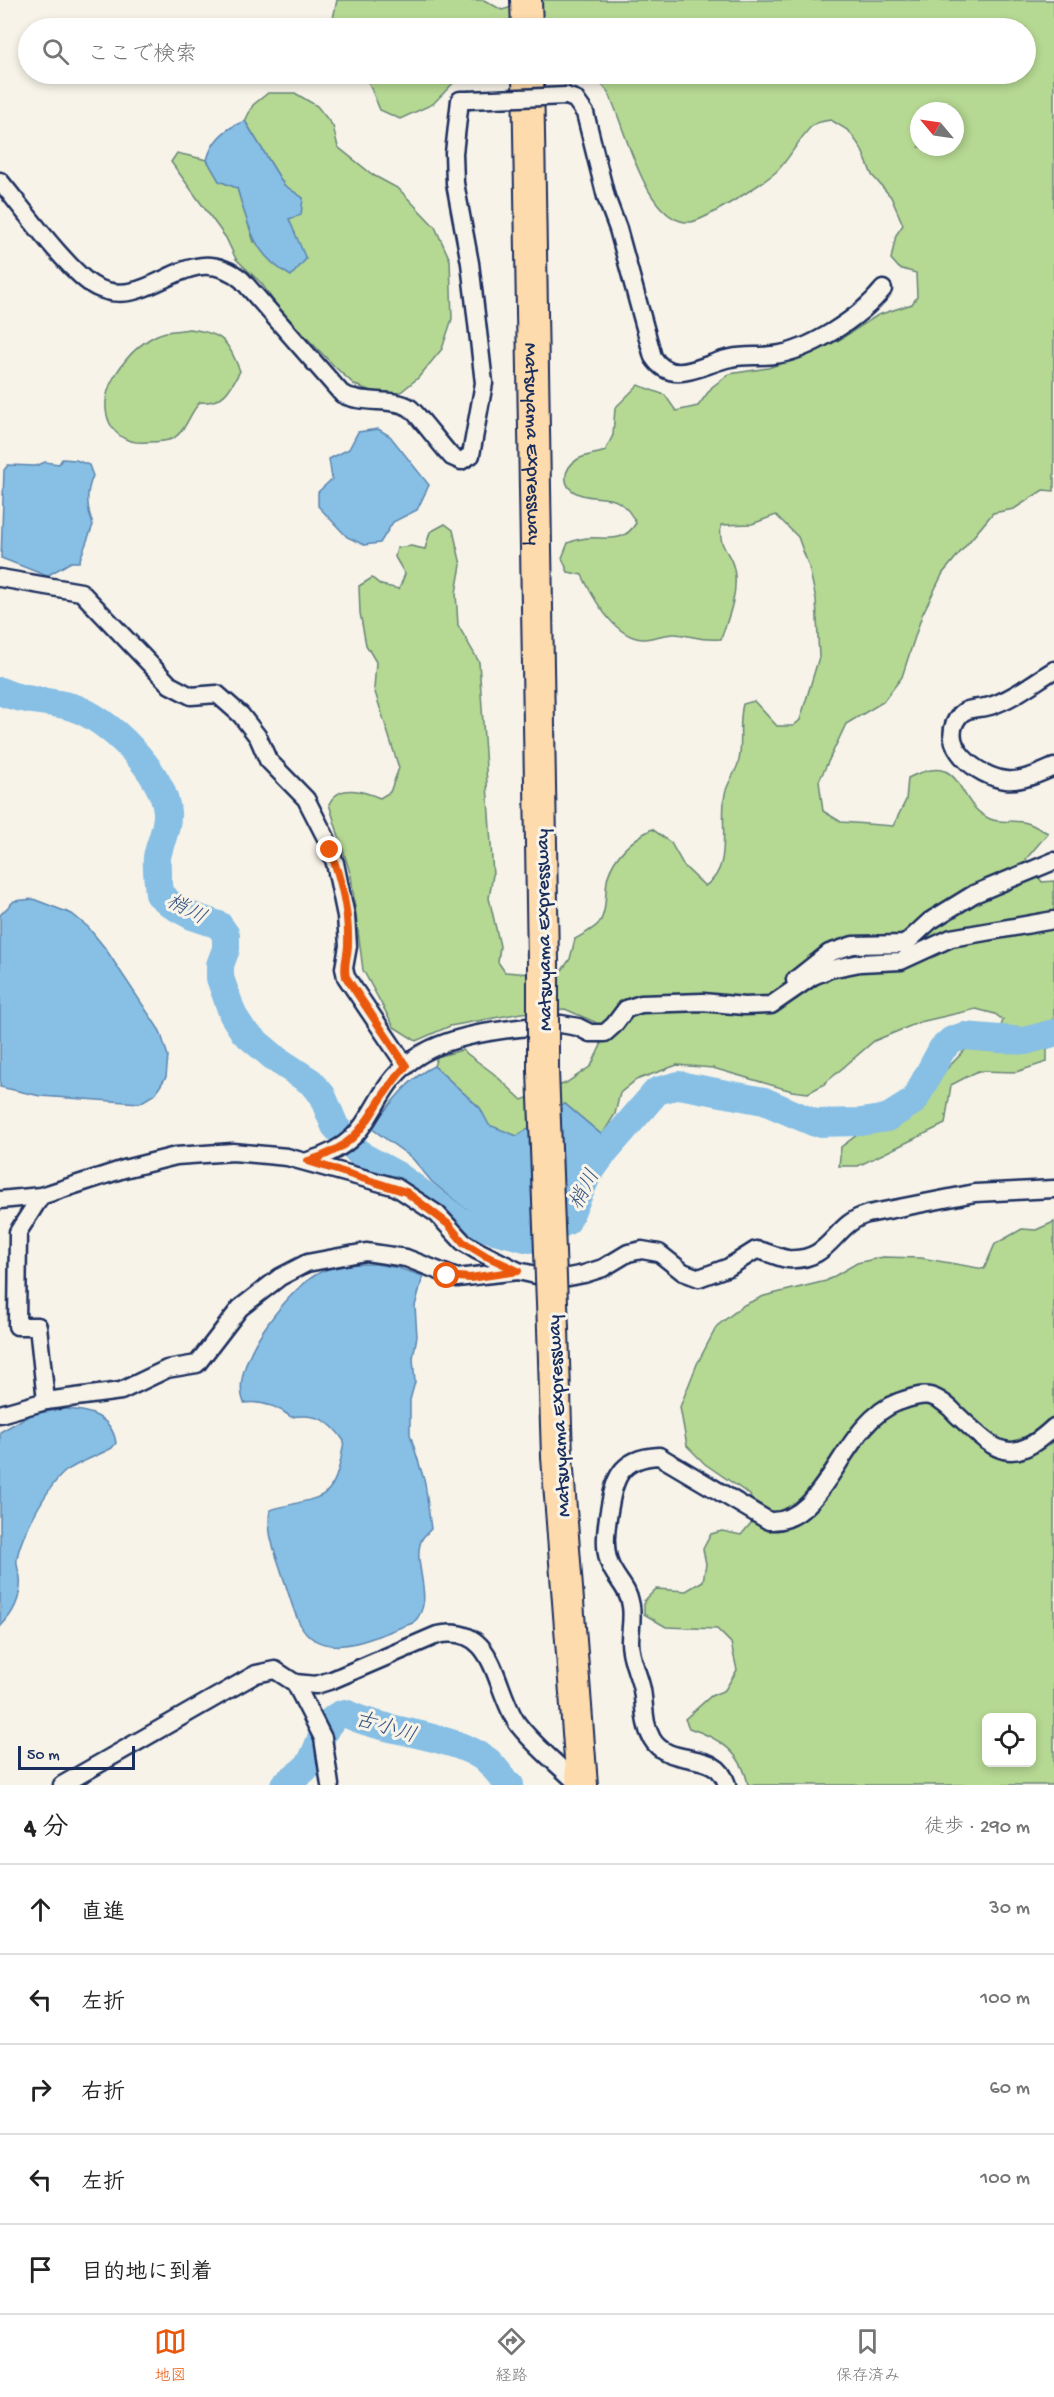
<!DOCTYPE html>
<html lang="ja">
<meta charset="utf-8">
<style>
body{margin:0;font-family:"Gochi Hand","Klee One",sans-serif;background:#f2f2f2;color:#222}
.controls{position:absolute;right:18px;bottom:18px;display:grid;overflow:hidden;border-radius:9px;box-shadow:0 3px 9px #0003}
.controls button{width:54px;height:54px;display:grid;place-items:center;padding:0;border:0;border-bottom:2px solid #e0e0e0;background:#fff;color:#222;font:30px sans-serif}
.compass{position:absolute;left:910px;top:102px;width:54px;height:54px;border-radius:50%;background:#fff;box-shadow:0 3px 9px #0003;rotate:299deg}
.scale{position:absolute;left:18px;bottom:15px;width:117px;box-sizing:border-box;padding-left:6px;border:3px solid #1b2f5e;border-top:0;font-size:16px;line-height:21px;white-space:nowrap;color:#1b2f5e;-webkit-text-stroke:4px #f7f3e8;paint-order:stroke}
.stop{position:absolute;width:18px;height:18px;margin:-14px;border:4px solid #ea580c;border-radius:50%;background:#fff}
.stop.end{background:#ea580c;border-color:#fff;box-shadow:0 2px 6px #0008}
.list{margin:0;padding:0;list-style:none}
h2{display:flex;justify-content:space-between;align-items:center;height:78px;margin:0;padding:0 24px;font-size:26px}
h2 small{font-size:20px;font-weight:400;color:#767676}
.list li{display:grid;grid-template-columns:39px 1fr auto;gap:18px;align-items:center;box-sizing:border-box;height:90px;padding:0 24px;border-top:2px solid #e0e0e0}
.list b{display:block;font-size:22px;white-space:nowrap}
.list em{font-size:20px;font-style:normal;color:#767676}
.icon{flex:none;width:33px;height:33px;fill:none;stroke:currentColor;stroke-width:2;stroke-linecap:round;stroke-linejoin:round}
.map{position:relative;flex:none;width:1054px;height:1785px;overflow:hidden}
.search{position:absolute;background:#fff;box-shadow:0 3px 9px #0003;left:18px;right:18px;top:18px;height:66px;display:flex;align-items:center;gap:15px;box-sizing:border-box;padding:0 21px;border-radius:33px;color:#767676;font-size:22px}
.sheet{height:528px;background:#fff}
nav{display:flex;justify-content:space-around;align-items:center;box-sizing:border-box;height:84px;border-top:2px solid #e0e0e0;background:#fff;font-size:16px;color:#767676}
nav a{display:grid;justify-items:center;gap:3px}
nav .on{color:#ea580c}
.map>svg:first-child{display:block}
.green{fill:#b5d892;stroke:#688478;stroke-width:1.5;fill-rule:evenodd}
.water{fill:#87bfe5;stroke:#5c85af;stroke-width:1.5}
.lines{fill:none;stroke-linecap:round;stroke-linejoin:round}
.river{stroke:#87bfe5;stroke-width:28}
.street-casing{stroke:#1b2f5e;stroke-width:21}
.highway-casing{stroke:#1b2f5e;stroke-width:34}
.street{stroke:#f7f3e8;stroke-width:16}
.highway{stroke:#fedbac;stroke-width:30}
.street-bridge-casing{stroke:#1b2f5e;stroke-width:21;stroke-linecap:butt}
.highway-bridge-casing{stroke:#1b2f5e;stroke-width:34;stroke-linecap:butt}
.street-bridge{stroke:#f7f3e8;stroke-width:16}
.highway-bridge{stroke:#fedbac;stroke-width:30}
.route{stroke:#ea580c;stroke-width:8}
.labels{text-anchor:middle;stroke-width:6;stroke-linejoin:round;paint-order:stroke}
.street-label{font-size:20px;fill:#1b2f5e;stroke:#f7f3e8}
.water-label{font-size:21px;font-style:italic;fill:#365380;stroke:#f7f3e8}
</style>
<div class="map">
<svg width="1054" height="1785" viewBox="0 0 1054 1785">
<rect width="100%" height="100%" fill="#f7f3e8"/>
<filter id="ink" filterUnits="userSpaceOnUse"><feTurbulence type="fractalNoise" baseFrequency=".0167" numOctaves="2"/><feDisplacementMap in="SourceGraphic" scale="12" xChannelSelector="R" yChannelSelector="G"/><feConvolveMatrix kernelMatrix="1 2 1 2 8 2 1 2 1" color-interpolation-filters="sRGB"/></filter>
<g filter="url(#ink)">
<!-- green -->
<g class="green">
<path d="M337 0H484L502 10 536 0H1054V491L1043 490 1014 509 993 513 943 573 922 615 902 677 883 702 846 724 819 781 823 811 841 822 893 826 906 800 908 778C967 749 952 802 990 819 1001 824 1015 819 1027 823 1034 825 1041 830 1048 833L1026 859 1042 882 1054 881V1026L1047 1034V1062L1016 1072 978 1071 951 1085 945 1124 858 1166H839L841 1147 857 1135 909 1117 919 1108 931 1085 967 1048 987 1044 997 1039 1003 1020 995 1014 976 1009 920 1022 874 1041 823 1085 808 1093 792 1091 713 1068 677 1065 636 1080 620 1093 615 1114 602 1135 565 1104 517 1136 488 1125 480 1108 434 1066 437 1057 462 1050 493 1073 522 1100 566 1083 591 1066 601 1045 595 1022 565 1009 521 1013 450 1026 416 1041 394 1027 363 970 351 876 329 804C339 783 363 791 380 798L390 792 399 768 374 689 376 662 366 645 360 613 359 586 372 578 381 585 399 589 405 574 395 557 397 548 411 546 425 549 430 532 445 524 453 530 461 565 456 593 458 625 479 662 493 875 489 898 500 946 498 962 505 972 558 976 570 959 575 939C582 935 594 929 599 923 608 910 604 891 608 876 615 855 633 839 652 829L671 843 684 866 705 886C734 868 719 823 725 794 727 782 737 772 739 760 743 741 738 723 743 704L754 701 777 726H793L800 720 819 657 816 599 809 567 798 537 776 515 752 524 721 525C718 549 730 550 734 569 739 592 728 619 721 639 700 641 694 636 676 634 665 633 654 639 644 639 615 639 593 598 582 575L568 572 562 558 568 543C596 529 619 551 636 523 631 514 625 504 614 500 604 497 592 498 582 495 561 489 561 470 578 459 586 455 597 454 605 451L613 435 615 408 638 385 665 395 676 411 698 406 712 387 729 374 768 368 810 354 839 340 878 315 912 304 917 297 916 273 899 268 891 259 896 235 903 225 891 197 872 175 861 148 849 131 831 120C826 121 817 122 813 125 800 136 790 159 776 172 763 183 705 221 690 222 645 224 625 126 609 94 605 86 596 80 590 74H1026V28H331ZM919 111H955V147H919Z"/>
<path d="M365 74H462L433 104 400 119 380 110Z"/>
<path d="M268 93H295L317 106 333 126 338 147 373 175 399 189 435 227 450 260 452 319 442 349 418 378 397 395 374 392 355 385 336 368 278 308 262 284 236 259 226 238 171 162 177 153 207 160 219 181 237 188 254 242 289 219 303 198 284 185 245 121 253 105Z"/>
<path d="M189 329C223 333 227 340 240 371 230 390 223 404 200 402 189 414 187 429 174 438 167 442 155 442 147 442 110 446 96 409 113 379 123 361 138 344 157 335 166 330 180 331 189 329Z"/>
<path d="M1054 1222V1785H748C742 1752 719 1738 689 1728L685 1719 711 1696 725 1690 737 1670 731 1643 717 1629 666 1627 644 1614V1601L656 1589 686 1591 703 1581 706 1564 703 1549 711 1534 722 1531 741 1535 756 1517 750 1495 705 1464 687 1446 680 1407 697 1364 717 1326 744 1305 764 1296 826 1281 857 1263 883 1257 921 1258 984 1269 995 1244 1022 1229 1036 1230ZM986 1718H1032V1762H986Z"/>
</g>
<!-- water -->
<g class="water">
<path d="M245 121 284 185 303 198 301 215 289 219 306 259 291 276C253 255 249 227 237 188L219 181 207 160C212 140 225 128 245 121Z"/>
<path d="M378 429 390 436 429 485 417 510 393 522 380 543 364 545 347 537 318 506V492L332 479 329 459 349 449 358 432Z"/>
<path d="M62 459 76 460 89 465 93 476C85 494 87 508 93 525L79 562H71L47 576 1 558 4 470 8 465 36 466 45 462 59 464Z"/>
<path d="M33 899 72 914 88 927 105 948 160 1031 168 1056 166 1077 155 1094 140 1103 40 1096 0 1087V915L14 901Z"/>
<path d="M434 1066 480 1108 489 1125 517 1136 565 1104 602 1135 577 1174 563 1205 533 1226 486 1218 464 1208 432 1182 412 1158 371 1128C388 1107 409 1077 434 1066Z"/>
<path d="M376 1264 398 1268 423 1276 415 1306 417 1336 413 1358 415 1382 410 1400V1434L425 1483 431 1529C428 1532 424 1536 422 1539 410 1563 438 1600 413 1623 379 1634 323 1667 300 1624 292 1609 289 1593 283 1577 276 1553 266 1535 270 1510 325 1494 334 1506 344 1441 330 1420 316 1413 291 1417 277 1406 261 1401 244 1403 228 1365 286 1292 317 1274 335 1263 356 1264 376 1264Z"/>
<path d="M64 1409C88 1410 112 1416 116 1443L112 1448C97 1456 79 1462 66 1471 48 1485 20 1537 17 1559 16 1565 19 1572 20 1577 22 1597 14 1613 0 1627V1432L32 1414Z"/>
</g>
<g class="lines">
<!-- river -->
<g class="river">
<path d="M0 691C23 702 48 700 72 707 107 717 165 774 167 812 168 828 160 842 157 857 156 869 158 881 159 894L172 905 192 916 219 925 226 935V949L220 965V978L233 1015 244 1032 276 1059 311 1082 322 1095 335 1126 362 1156 397 1175 459 1221 529 1239 567 1221 587 1176 605 1151 657 1091 679 1085 764 1101 815 1123 861 1122 887 1118 914 1101 942 1049 952 1040 964 1036 1025 1041 1054 1033"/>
<path d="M284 1785C292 1778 304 1772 310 1763 321 1747 322 1718 345 1713 384 1733 454 1734 488 1761 496 1768 501 1778 510 1785"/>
</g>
<!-- street casing -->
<g class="street-casing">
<g id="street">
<path d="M566 96 575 99 585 113 606 197 618 229 653 357C673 388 703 363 731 358 745 355 759 357 773 355 808 352 861 317 883 289"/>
<path d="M0 181C20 205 71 275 96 287 151 314 187 235 242 280L342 394C364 405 393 397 410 408 417 413 443 448 452 457L461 461 471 455 484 383 470 263 455 183 454 153 460 100H468"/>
<path d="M0 578 81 592 170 685 191 696 217 694 241 715 258 737 268 760 306 799 326 838 335 863 346 916 348 946 344 968 346 977 406 1066"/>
<path d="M1054 670C1034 682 1013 699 990 706 980 709 967 707 960 715 935 744 978 777 1006 780 1021 782 1040 773 1054 767"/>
<path d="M795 980 829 953 853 945 905 944 930 921 974 894 1054 861"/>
<path d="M308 1161C379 1140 364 1098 411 1061 448 1032 515 1028 561 1024L578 1027 590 1033H605L614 1025 626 1009 641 1004 703 1002 744 1006 771 1005 813 976 830 969 860 963 901 961 951 938 1054 920"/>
<path d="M0 1200 41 1196 124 1169 176 1156 233 1152 287 1157 396 1187 437 1214 463 1242 476 1250 518 1271 536 1275 569 1277 584 1274 603 1268 628 1253 642 1250 659 1253 683 1272 699 1278 729 1267 756 1250C767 1251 778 1258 788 1259 832 1262 832 1224 868 1214L975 1193 1054 1189"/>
<path d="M46 1401 121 1391 167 1369 197 1364 240 1308 280 1277 307 1263 366 1252 406 1258 457 1278 518 1271"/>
<path d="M0 1414 46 1401 38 1326H17L18 1232 41 1196"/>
<path d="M295 1683 316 1685 332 1680 437 1635C496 1623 493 1687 517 1723 534 1746 559 1765 579 1785"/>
<path d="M62 1785 256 1674 275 1670 295 1683 323 1738 330 1785"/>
<path d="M727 1785C717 1747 669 1769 652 1739 643 1723 645 1707 642 1690 639 1674 630 1659 630 1642 630 1630 633 1618 631 1606 629 1588 614 1578 609 1562 604 1547 606 1532 608 1517 614 1481 617 1458 659 1456L769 1521C826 1525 841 1423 898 1402 907 1399 920 1394 930 1396 939 1398 950 1407 956 1414 995 1450 1009 1469 1054 1427"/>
</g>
</g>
<!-- highway casing -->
<g class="highway-casing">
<g id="highway">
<path d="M526 0 527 28"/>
<path id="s1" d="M528 74 543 962"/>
<path d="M553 1329 557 1457 582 1785"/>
</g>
</g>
<!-- street -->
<use href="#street" class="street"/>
<!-- highway -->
<use href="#highway" class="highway"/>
<!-- street-bridge casing -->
<g class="street-bridge-casing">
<path id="street-bridge" d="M468 100 566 96"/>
</g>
<!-- highway-bridge casing -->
<g class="highway-bridge-casing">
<path id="highway-bridge" d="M543 962V1071L553 1329"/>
</g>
<!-- street-bridge -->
<use href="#street-bridge" class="street-bridge"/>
<!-- highway-bridge -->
<use href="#highway-bridge" class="highway-bridge"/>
</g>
</g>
<g class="lines" filter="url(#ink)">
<!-- route -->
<path class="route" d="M330 850C341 879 349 914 348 944 348 956 343 965 346 977L406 1066C366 1108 372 1142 308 1161L406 1192 448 1224 463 1242 486 1256 518 1271 470 1278 447 1276"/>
</g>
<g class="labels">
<!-- street labels -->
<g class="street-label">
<text dy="7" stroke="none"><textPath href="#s1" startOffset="370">Matsuyama Expressway</textPath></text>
<text transform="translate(542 930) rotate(-91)" y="7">Matsuyama Expressway</text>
<text transform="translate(557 1416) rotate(-93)" y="7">Matsuyama Expressway</text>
</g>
<!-- water labels -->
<g class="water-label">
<text transform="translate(187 908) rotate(28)" y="7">梢川</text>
<text transform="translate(583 1189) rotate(-62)" y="7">梢川</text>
<text transform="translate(386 1726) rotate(17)" y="7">古小川</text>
</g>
</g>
</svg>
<div class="controls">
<button><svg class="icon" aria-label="locate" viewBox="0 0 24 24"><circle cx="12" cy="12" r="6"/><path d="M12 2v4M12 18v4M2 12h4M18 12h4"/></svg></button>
</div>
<svg class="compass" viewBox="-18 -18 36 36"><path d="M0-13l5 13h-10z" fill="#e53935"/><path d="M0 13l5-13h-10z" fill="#767676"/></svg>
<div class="scale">50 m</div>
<div class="stop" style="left:447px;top:1276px"></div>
<div class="stop end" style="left:330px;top:850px"></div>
<div class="search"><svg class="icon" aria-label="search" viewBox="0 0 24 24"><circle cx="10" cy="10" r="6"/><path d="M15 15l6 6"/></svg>ここで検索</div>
</div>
<section class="sheet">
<h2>4 分<small>徒歩 · 290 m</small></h2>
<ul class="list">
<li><svg class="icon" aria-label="ahead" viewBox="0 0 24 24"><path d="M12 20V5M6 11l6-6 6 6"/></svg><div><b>直進</b></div><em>30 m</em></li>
<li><svg class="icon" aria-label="left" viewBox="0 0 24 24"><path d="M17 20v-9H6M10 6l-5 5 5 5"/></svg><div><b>左折</b></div><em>100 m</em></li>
<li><svg class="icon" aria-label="right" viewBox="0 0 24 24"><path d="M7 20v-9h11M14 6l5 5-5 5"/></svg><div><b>右折</b></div><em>60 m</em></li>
<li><svg class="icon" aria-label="left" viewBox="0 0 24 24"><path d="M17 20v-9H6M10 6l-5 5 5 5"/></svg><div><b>左折</b></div><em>100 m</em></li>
<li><svg class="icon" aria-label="arrive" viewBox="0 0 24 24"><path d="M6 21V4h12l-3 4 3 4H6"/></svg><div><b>目的地に到着</b></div></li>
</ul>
</section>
<nav>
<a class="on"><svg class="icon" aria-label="map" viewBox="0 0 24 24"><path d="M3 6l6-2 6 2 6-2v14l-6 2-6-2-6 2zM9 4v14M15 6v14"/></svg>地図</a>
<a><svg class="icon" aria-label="directions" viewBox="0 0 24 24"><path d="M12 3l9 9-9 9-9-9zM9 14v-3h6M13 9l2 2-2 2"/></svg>経路</a>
<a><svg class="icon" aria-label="saved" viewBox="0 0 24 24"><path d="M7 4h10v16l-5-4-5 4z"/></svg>保存済み</a>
</nav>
